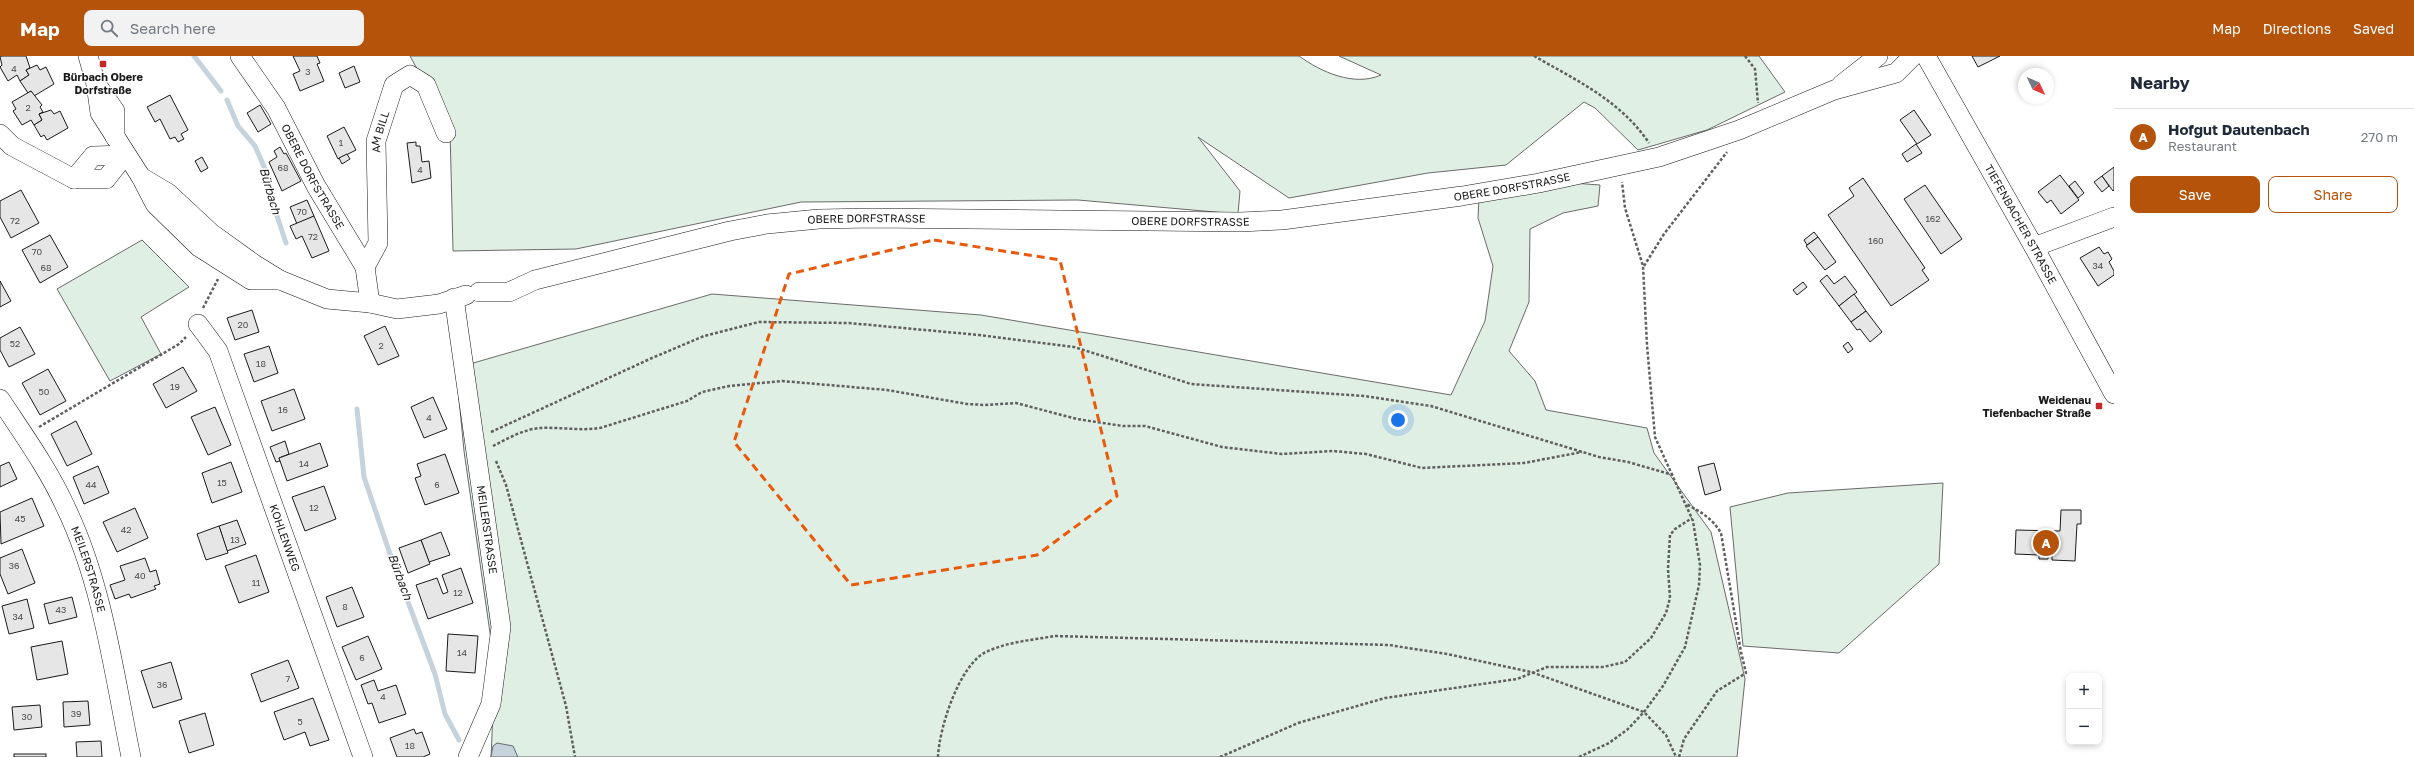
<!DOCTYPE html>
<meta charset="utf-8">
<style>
body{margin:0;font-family:"Golos Text",sans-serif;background:#f2f2f3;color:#1f2937}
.controls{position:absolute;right:12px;bottom:12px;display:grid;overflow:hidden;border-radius:8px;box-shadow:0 2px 6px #0003}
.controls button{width:36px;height:36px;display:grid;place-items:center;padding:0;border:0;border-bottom:1px solid #e0e1e3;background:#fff;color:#1f2937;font:20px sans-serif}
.compass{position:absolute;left:2018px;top:12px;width:36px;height:36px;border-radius:50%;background:#fff;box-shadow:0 2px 6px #0003;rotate:134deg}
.you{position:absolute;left:1398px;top:364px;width:14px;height:14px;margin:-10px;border:3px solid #fff;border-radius:50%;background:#1a73e8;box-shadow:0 0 0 6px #1a73e833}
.badge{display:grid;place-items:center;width:26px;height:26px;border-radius:50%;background:#b45309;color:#fff;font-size:13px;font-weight:700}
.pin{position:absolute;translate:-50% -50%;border:2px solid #fff;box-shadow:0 1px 4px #0006}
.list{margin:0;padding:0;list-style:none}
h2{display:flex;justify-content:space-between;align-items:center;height:52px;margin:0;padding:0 16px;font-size:17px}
h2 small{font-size:13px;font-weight:400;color:#747a83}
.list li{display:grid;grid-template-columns:26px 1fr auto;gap:12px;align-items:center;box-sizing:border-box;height:56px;padding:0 16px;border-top:1px solid #e0e1e3}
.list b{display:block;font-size:15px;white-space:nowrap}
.list p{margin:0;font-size:13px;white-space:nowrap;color:#747a83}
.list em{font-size:13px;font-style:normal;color:#747a83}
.actions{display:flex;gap:8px;padding:12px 16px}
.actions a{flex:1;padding:9px 0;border:1px solid #b45309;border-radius:8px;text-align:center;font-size:14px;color:#b45309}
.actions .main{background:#b45309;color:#fff}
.icon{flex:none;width:22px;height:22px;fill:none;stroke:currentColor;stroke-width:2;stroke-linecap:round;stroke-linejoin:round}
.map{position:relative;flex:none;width:2114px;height:701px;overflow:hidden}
header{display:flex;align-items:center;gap:24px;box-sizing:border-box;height:56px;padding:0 20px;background:#b45309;color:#fff}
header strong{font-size:19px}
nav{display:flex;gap:22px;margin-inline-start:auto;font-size:14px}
.search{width:280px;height:36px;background:#f2f2f3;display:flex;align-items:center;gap:10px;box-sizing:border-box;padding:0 14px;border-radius:8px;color:#747a83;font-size:15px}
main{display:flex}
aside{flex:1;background:#fff}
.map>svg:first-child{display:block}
.green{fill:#e0efe3;stroke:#6a6a6a}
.water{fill:#c6d2dc;stroke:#6a6a6a}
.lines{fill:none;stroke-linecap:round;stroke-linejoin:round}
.stream{stroke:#c6d2dc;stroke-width:5}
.building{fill:#e6e6e6;stroke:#1a1a1a}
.minor-casing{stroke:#1a1a1a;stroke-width:20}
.path{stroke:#5f5f5f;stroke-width:2.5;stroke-dasharray:3 2;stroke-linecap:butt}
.minor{stroke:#fff;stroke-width:19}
.marked{fill:none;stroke:#e8590c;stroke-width:3;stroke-dasharray:8 5;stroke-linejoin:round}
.poi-dot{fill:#c62828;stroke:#fff;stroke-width:1.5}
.labels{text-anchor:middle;stroke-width:3;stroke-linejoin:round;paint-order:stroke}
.number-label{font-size:9px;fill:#4d4d4d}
.poi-label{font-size:11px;font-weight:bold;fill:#1a1a1a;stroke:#fff}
.street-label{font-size:11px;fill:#1a1a1a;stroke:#fff}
.water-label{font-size:12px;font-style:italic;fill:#1a1a1a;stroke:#fff}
</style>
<header>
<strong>Map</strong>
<div class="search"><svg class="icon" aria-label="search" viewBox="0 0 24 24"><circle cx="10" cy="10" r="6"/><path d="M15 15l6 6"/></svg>Search here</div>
<nav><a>Map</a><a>Directions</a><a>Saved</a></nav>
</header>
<main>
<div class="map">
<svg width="2114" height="701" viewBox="0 0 2114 701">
<rect width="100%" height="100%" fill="#fff"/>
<!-- green -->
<g class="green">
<path d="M410 0H1299C1321 16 1354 31 1381 19L1339 0H1759L1785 36 1707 74 1638 94 1595 52 1584 46 1506 109 1428 117 1289 142 1198 81 1240 135 1238 158 1078 144 801 146 576 193 453 195 450 73Z"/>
<path d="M1558 126 1600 129 1598 150 1563 157 1530 173 1529 246 1509 295 1535 325 1546 354 1647 372 1654 397 1711 476 1745 623 1737 701H491L495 612 464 395 456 312 712 238 981 259 1451 339 1485 265 1493 210 1478 162 1479 142Z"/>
<path d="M142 184 189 231 141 261 161 298 110 325 57 233Z"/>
<path d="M1943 427 1939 508 1839 597 1743 590 1730 451 1788 437Z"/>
</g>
<!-- water -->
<path class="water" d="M497 687 513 690 518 701H491L493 690Z"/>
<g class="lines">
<!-- stream -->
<g class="stream">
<path d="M194 0 221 35"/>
<path d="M227 44 238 70 255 90 269 122 271 142 286 187"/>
<path d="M357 353 364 421 389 495 435 618 445 658 459 684"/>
</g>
</g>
<!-- building -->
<g class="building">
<path d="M2 0H26L30 12 26 14 29 19 20 25 17 19 8 25 0 11 2 9 0 1Z"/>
<path d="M293 0H317L320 7 317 8 324 25 300 35 293 18 300 15Z"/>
<path d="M1972 0H2000L1978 11Z"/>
<path d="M37 9 40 14 46 11 54 28 34 40 31 35 28 37 20 25 29 19 26 14Z"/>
<path d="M354 10 360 26 345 32 339 17Z"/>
<path d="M31 35 42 49 40 51 43 56 39 58 42 64 34 69 31 64 22 69 13 55 16 53 12 46Z"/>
<path d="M170 39 188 74 181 78 184 83 178 86 175 81 170 83 160 63 155 66 147 51Z"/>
<path d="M260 49 271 68 258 76 247 57Z"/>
<path d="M51 54 54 58 60 55 68 72 47 84 44 79 41 81 34 69 42 64 39 58Z"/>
<path d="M1914 54 1931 79 1917 88 1900 64Z"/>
<path d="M344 71 356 94 338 103 327 80Z"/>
<path d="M416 86V90H420L422 106 429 105 431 122 412 127 407 87Z"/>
<path d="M1916 88 1922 97 1907 106 1902 98Z"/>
<path d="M280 91 284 98 286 97 301 125 282 135 269 106 277 101 274 95Z"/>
<path d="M347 98 350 103 342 108 339 102Z"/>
<path d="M202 101 208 112 201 116 195 105Z"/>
<path d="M2114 111V134L2113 135 2102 120Z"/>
<path d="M2060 119 2079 144 2061 158 2051 144 2047 147 2038 136Z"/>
<path d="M2102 120 2109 130 2102 136 2094 126Z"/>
<path d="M1863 122 1925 212 1922 214 1929 224 1891 250 1828 159 1854 140 1849 132Z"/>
<path d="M2075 125 2084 137 2078 142 2069 130Z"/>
<path d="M1925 129 1962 183 1941 198 1904 143Z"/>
<path d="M21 134 39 167 11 182 0 161V145Z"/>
<path d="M307 144 314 160 297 168 290 151Z"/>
<path d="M314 160 329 195 312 202 302 180 296 183 290 170Z"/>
<path d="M1814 176 1818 181 1807 189 1804 184Z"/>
<path d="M50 179 68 211 40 227 22 194Z"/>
<path d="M1818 181 1836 206 1825 214 1806 190Z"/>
<path d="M2099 191 2104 198 2108 196 2112 203 2109 206 2114 215V219L2098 230 2080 202Z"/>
<path d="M1827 219 1834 228 1845 220 1857 236 1839 250 1820 225Z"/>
<path d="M0 225 11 245 0 251Z"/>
<path d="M1803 226 1807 231 1797 239 1793 234Z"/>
<path d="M1854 238 1866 255 1851 266 1839 250Z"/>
<path d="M252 254 259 276 235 284 227 262Z"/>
<path d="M1866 255 1882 276 1870 286 1860 273 1857 274 1851 266Z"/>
<path d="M385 270 399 300 378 309 364 280Z"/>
<path d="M20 271 35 298 9 311 0 294V282Z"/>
<path d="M1848 286 1853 293 1848 297 1843 290Z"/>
<path d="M269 290 278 317 254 326 244 298Z"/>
<path d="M183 311 197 335 166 352 153 328Z"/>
<path d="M48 313 66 345 40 359 22 327Z"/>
<path d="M294 333 305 363 272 375 261 345Z"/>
<path d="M433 341 447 373 424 382 411 351Z"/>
<path d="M215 351 231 389 208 399 191 361Z"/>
<path d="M76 365 92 398 67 410 51 378Z"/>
<path d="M285 385 289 398 279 402 280 405 276 406 270 391Z"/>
<path d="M320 387 328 410 287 425 279 402Z"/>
<path d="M445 398 459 437 425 449 415 422 421 420 417 408Z"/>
<path d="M9 406 17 423 0 431V410Z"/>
<path d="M231 406 242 436 212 447 202 417Z"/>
<path d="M1714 407 1721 434 1705 439 1698 411Z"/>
<path d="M98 410 109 437 84 448 73 421Z"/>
<path d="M324 430 336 463 305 475 292 441Z"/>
<path d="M32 442 44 470 1 488 0 456Z"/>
<path d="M135 452 148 482 117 496 103 466Z"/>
<path d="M2061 454H2081V468H2077L2075 505 2052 504V499H2048V503H2039V499L2015 498 2016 474 2060 475Z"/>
<path d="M237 464 246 488 227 495 219 470Z"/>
<path d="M219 470 228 497 206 504 197 478Z"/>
<path d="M441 476 450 499 429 506 421 484Z"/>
<path d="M421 484 430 508 408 517 399 492Z"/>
<path d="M22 493 35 527 8 538 0 518V502Z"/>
<path d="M256 499 269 536 239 547 225 510Z"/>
<path d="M145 502 150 516 156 514 160 528 154 530 156 533 131 542 129 538 115 543 110 529 125 524 120 510Z"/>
<path d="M461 512 473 547 428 563 416 529 437 522 443 538 448 536 442 519Z"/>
<path d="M352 531 364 561 337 571 326 541Z"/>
<path d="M72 541 77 561 49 568 44 548Z"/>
<path d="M27 543 34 572 9 578 2 550Z"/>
<path d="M448 578 478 580 475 617 446 615Z"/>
<path d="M368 580 382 613 356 624 342 591Z"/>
<path d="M62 585 68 618 37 624 31 591Z"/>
<path d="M288 604 299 632 261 646 251 618Z"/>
<path d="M171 606 182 643 153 652 141 615Z"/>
<path d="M374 624 378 635 396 629 406 658 379 667 372 647 368 648 361 629Z"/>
<path d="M313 642 329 684 310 690 305 676 284 684 274 656Z"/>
<path d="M88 645 90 669 64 671 63 646Z"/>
<path d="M40 649 42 671 14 674 12 651Z"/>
<path d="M205 657 214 689 189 697 179 665Z"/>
<path d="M414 673 416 678 422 676 430 698 423 701H397L390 682Z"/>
<path d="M101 685 102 701H77L76 686Z"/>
<rect x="14" y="698" width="32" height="3"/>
</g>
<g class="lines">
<!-- minor casing -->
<g class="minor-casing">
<g id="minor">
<path d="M88 0 96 28 100 57 141 121 155 148 199 191 251 224H280"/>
<path id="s1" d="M240 0 276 52 316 130 365 211 370 247"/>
<path id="s2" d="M1926 0 2034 191 2114 338"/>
<path d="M97 29 115 55V81"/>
<path d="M1841 29 1878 0"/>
<path d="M0 78 12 90 74 123H106L125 99"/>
<path d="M141 121 168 137 211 177 254 208 280 224 327 243 370 247 397 253 439 248 466 239"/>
<path d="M74 123 93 100 125 99"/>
<path d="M2034 191 2114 161"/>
<path id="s3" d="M365 211 378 187 376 85 394 29 410 19 426 29 446 77"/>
<path id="s4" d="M479 236H509L535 224 730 175 767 168 819 163 872 162 1240 166 1282 164 1462 140 1539 127 1659 101 1739 74 1834 34 1896 17 1913 0"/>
<path id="s5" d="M454 242 501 571 491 648 468 701"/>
<path id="s6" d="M198 268 218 295 363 701"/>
<path id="s7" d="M0 343C23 378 49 414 66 452 103 529 114 618 131 701"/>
</g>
</g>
<!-- path -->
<g class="path">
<path d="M1534 0C1576 24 1621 45 1649 87"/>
<path d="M1745 0 1755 13 1758 47"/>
<path d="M1644 210 1664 178 1727 96"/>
<path d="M203 252 218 223"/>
<path d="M39 371 179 288 186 281"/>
<path d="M491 376 652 302 704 280 759 266 849 267 979 279 1074 291 1191 328 1364 340 1431 350 1599 401 1628 406 1673 419"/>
<path d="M493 390C507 383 524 373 540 372 560 371 580 375 600 372L687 345 702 336 729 330 782 325 887 334 967 348 985 349 1016 347 1077 363 1123 370H1145L1222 391 1282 398 1333 395 1366 398 1422 412 1524 407 1582 396"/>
<path d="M496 405 506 429 566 650 575 701"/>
<path d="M938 701C939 673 959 609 986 596 1007 586 1032 584 1055 580L1389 589 1447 598 1531 616 1644 656 1666 679 1676 701"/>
<path d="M1220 701 1298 667 1385 642 1517 623 1547 611H1603L1625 606 1651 582 1666 557 1670 542 1668 513 1670 479 1675 473 1692 462"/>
<path d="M1579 701 1609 687 1628 673 1644 656 1663 630 1685 591 1699 529 1700 509 1693 465 1655 381 1647 289 1643 210 1625 152 1622 126"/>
<path d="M1679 701 1684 683 1717 635 1746 617 1741 596 1721 477C1712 462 1701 456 1686 448"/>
</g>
<!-- minor -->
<use href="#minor" class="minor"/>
</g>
<!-- marked area -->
<path class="marked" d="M934 184 1060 204 1117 440 1037 499 851 529 734 386 789 218Z"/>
<!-- markers -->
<g class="poi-dot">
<rect x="99" y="4" width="8" height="8" rx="2"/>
<rect x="2095" y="346" width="8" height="8" rx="2"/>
</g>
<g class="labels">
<!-- number labels -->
<g class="number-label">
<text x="14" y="16">4</text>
<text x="308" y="19">3</text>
<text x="28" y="55">2</text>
<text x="341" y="90">1</text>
<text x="283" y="115">68</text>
<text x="420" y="117">4</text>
<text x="302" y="159">70</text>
<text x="1933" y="166">162</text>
<text x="15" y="168">72</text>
<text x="313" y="184">72</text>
<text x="1876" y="188">160</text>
<text x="37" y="199">70</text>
<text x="2098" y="213">34</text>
<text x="46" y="215">68</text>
<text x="243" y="272">20</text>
<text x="15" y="291">52</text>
<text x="381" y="293">2</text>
<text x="261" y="311">18</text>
<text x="175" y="334">19</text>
<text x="44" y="339">50</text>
<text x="283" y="357">16</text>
<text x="429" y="365">4</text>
<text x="304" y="411">14</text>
<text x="222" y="430">15</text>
<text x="91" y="432">44</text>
<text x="437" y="432">6</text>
<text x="314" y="455">12</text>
<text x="20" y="466">45</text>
<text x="126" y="477">42</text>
<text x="235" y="487">13</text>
<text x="14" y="513">36</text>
<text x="140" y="523">40</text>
<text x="256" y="530">11</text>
<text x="458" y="540">12</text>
<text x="345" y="554">8</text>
<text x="61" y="557">43</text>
<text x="18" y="564">34</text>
<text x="462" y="600">14</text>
<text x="362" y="605">6</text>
<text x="288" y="626">7</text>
<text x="162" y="632">36</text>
<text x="383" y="644">4</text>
<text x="76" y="661">39</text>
<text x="27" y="664">30</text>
<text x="300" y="669">5</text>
<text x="410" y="693">18</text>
</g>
<!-- poi labels -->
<g class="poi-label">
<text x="103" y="25">Bürbach Obere<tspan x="103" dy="13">Dorfstraße</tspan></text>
<text x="2091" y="348" text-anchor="end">Weidenau<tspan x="2091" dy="13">Tiefenbacher Straße</tspan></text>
</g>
<!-- street labels -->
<g class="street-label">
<text dy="4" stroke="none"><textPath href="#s3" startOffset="139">AM BILL</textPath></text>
<text dy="4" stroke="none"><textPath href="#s1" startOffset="141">OBERE DORFSTRASSE</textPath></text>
<text dy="4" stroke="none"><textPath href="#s4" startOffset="1045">OBERE DORFSTRASSE</textPath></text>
<text dy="4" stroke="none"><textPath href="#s4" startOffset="397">OBERE DORFSTRASSE</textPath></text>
<text dy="4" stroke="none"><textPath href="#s4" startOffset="721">OBERE DORFSTRASSE</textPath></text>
<text dy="4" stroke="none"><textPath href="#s2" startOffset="193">TIEFENBACHER STRASSE</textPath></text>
<text dy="4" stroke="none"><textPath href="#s5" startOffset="234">MEILERSTRASSE</textPath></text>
<text dy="4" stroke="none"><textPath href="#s6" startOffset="232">KOHLENWEG</textPath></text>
<text dy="4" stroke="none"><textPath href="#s7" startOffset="193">MEILERSTRASSE</textPath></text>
</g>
<!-- water labels -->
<g class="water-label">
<text transform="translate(270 135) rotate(74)" y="4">Bürbach</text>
<text transform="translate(400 521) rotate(70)" y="4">Bürbach</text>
</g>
</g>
</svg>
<div class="controls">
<button>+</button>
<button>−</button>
</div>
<svg class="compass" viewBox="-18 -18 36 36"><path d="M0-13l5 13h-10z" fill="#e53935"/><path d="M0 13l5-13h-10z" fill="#747a83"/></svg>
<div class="you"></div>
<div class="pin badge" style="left:2046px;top:487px">A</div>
</div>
<aside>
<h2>Nearby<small></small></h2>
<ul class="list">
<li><span class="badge">A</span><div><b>Hofgut Dautenbach</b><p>Restaurant</p></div><em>270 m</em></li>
</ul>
<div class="actions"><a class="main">Save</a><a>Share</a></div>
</aside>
</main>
